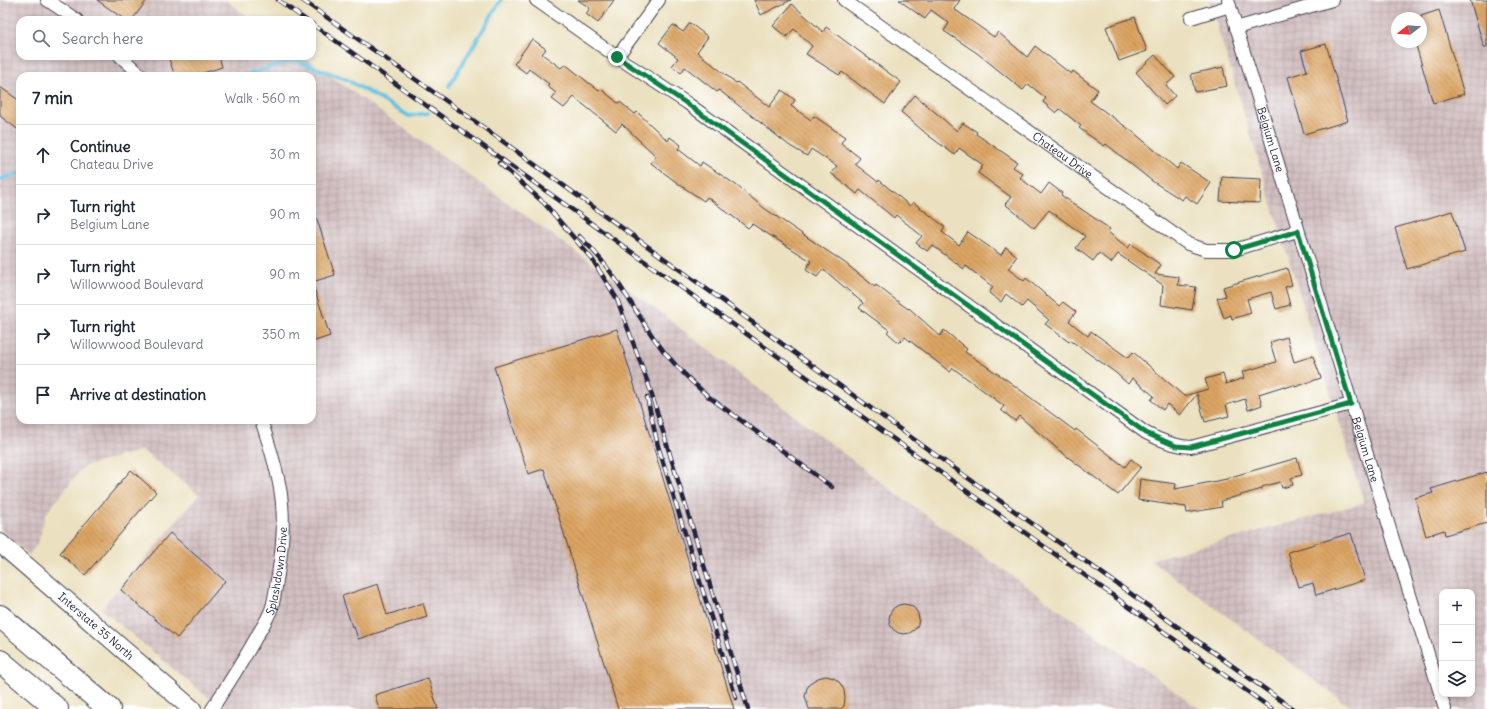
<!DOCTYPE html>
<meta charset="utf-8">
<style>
body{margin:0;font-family:Delius,sans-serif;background:#f6f6f7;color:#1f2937}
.controls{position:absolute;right:12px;bottom:12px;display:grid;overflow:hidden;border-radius:8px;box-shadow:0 2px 6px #0003}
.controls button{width:36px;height:36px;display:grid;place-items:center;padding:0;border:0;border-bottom:1px solid #e0e1e3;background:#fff;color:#1f2937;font:20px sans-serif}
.compass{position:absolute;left:1391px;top:12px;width:36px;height:36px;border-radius:50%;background:#fff;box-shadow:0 2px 6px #0003;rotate:253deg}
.stop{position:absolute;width:12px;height:12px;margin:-9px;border:3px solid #0b8043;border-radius:50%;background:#fff}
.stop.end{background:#0b8043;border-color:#fff;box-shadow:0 1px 4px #0008}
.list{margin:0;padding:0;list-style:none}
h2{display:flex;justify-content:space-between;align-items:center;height:52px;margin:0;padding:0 16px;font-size:17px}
h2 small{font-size:13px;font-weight:400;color:#747a83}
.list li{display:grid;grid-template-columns:26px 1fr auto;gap:12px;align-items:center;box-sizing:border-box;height:60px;padding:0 16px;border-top:1px solid #e0e1e3}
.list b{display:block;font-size:15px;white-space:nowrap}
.list p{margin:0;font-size:13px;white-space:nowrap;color:#747a83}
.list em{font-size:13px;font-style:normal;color:#747a83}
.icon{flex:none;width:22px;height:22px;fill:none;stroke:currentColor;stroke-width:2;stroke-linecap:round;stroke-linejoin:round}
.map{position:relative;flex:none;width:1487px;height:709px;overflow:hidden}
.search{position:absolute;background:#fff;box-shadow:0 2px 6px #0003;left:16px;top:16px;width:300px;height:44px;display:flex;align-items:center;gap:10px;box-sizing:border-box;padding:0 14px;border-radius:12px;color:#747a83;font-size:15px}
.panel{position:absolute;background:#fff;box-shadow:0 2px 6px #0003;left:16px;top:72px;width:300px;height:352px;border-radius:12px}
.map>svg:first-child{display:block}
.industrial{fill:url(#industrial-grid);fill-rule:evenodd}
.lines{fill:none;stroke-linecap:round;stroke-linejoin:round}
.stream{stroke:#62c1e0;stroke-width:4}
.building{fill:url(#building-back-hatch)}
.street-casing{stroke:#403f4f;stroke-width:14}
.secondary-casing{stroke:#403f4f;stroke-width:20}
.highway-casing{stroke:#403f4f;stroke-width:24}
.street{stroke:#fff;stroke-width:12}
.secondary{stroke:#fff;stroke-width:18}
.highway{stroke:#fff;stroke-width:22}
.rail-casing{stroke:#22223b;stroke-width:4.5}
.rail{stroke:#fff;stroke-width:3;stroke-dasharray:9;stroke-linecap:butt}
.route{stroke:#0b8043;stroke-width:5}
.labels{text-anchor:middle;stroke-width:3;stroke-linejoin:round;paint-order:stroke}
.street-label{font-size:11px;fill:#22223b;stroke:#fff}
</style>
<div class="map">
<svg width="1487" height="709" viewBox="0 0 1487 709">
<defs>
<pattern id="industrial-grid" width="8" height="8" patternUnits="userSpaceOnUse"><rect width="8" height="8" fill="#d2bfc0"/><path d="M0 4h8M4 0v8" fill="none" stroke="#b4a4a6"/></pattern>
<pattern id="building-back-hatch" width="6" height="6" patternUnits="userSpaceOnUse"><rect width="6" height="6" fill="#dca462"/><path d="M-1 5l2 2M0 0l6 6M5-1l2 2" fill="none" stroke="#b28552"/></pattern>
</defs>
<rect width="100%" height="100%" fill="#fff"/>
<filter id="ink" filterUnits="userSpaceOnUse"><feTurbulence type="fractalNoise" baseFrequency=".025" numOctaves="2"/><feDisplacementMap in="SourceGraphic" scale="8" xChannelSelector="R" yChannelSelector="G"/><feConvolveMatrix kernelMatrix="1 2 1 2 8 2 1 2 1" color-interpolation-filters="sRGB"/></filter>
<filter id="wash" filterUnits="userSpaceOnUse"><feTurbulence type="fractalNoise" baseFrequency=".012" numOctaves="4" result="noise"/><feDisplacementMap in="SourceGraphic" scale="16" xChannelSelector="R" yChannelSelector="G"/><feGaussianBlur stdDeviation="0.9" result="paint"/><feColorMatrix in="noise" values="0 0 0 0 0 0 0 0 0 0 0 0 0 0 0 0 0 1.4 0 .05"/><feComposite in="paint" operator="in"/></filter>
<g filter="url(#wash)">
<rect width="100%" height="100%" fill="#ebe1c0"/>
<!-- industrial -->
<g class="industrial">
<path d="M0 0H225L253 20H20V56H303L650 305 895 493 1200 709H222L101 609 199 495 142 450 83 467 45 515 39 541 29 555 0 529ZM20 76H312V420H20Z"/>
<path d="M1209 0H1487V709H1353L1150 560 1364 503ZM1397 18H1421V42H1397ZM1442 592H1472V694H1442Z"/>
</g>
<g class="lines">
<!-- stream -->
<g class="stream">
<path d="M243 76 294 60 346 79 409 116 428 113"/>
<path d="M449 86 501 0"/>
<path d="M0 179 20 173"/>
</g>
</g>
<g id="blocks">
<!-- building -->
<g class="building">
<path d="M97 0H147L132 20H125Z"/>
<path d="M578 0H614L598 23 586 14 590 8Z"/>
<path d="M754 0H791L761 15Z"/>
<path d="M899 0H960L954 9 994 37 998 32 1027 57 1035 46 1071 74 1073 71 1098 90 1090 101 1133 132 1177 169 1181 163 1211 183 1197 204 1185 196 1182 200 1152 181 1106 144 1104 146 1079 128 1081 126 1060 109 1056 113 1043 102 1046 98 1028 84 1023 90 977 53 944 31 949 23 931 10 925 19Z"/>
<path d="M1470 0H1487V47H1484Z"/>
<path d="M792 4 823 32 826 27 901 82 885 104 842 72 839 75 806 54 812 46 794 29 786 37 773 26Z"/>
<path d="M1439 10 1464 94 1433 103 1415 42H1421V16Z"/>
<path d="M1135 17 1147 51 1119 61 1106 27Z"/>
<path d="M690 23 708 37 697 52 736 83 737 82 769 107 782 90 795 100 791 106 811 120 814 116 845 137 841 143 860 158 855 164 878 182 879 180 910 206 913 202 945 227 942 232 959 245 968 232 1001 255 1006 247 1017 256 1008 269 1024 281 1026 278 1059 306 1063 302 1076 312 1069 321 1088 336 1091 331 1128 358 1133 352 1184 396 1208 389 1205 379 1223 374 1226 384 1244 378 1242 372 1276 362 1270 342 1287 337 1294 362 1313 356 1321 378 1295 387 1294 385 1284 388V386L1259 394 1262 405 1248 410 1245 399 1226 405 1229 416 1205 422 1197 394 1180 415 1167 404 1163 410 1151 400 1154 396 1132 378 1128 384 1116 373 1070 340 1069 342 1045 324 1049 320 1027 301 1022 307 1006 294 1001 302 989 293 993 287 966 266 964 269 932 245 927 251 916 243 922 236 896 215 894 218 860 190 857 194 831 173 837 166 811 149 807 156 790 146 719 90 717 92 685 67 681 73 672 66 678 58 659 43 673 25 683 32Z"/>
<path d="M532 39 546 49 542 54 561 68 565 64 599 91 601 89 618 103 620 102 635 114 637 112 668 141 670 137 681 145 678 149 700 166 702 162 736 185 764 208 845 263 875 287 876 285 908 309 909 308 940 336 944 330 967 349 965 352 1007 380 1075 431 1076 429 1125 467 1131 459 1141 467 1118 495 1060 451 1019 416 1015 421 1001 410 1004 406 953 368 950 372 905 337 899 343 887 332 889 330 859 308 863 303 823 269 817 277 806 270 811 261 752 224 748 228 707 197 704 201 680 185 651 163 656 156 622 124 616 131 574 97 564 108 552 99 556 93 547 86 549 84 529 69 526 73 514 64Z"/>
<path d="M1326 44 1348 121 1304 134 1288 77 1307 71 1301 51Z"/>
<path d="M1155 55 1175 77 1166 85 1175 96 1165 105 1136 72Z"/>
<path d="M168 56H219L222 67 194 76H175Z"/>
<path d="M1223 67 1227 86 1195 92 1191 74Z"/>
<path d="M0 87 20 101V131L0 116Z"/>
<path d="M915 95 957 131 963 123 977 132 976 134 1017 162 1013 167 1023 174 1020 178 1041 194 1049 183 1062 193 1061 195 1110 229 1108 232 1128 248 1131 244 1161 265 1155 274 1179 277 1178 285 1196 287 1192 310 1161 305 1163 285 1118 254 1111 263 1099 253 1093 261 1076 248 1085 236 1049 210 1034 228 1005 204 1011 197 978 173 983 165 959 148 955 155 929 136 901 112Z"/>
<path d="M1222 177 1261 179 1260 203 1220 201Z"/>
<path d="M312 210H314L335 275 312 282Z"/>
<path d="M1452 211 1465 252 1407 269 1395 228Z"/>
<path d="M1287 268 1292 285 1285 287 1290 305 1276 309 1271 292 1247 299 1251 313 1232 319 1231 315 1224 318 1217 298 1226 296 1223 287Z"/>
<path d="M312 288H314L330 336 312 342Z"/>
<path d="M617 329 734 709H618L544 469 528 474 494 367Z"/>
<path d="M1297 458 1302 475 1291 478 1293 485 1282 488 1280 482 1262 487V489L1221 501 1222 507 1187 513 1186 507 1138 500 1140 479 1176 484 1175 489 1227 479V478Z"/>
<path d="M131 470 156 492 85 575 60 553Z"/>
<path d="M1487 472V523L1445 535 1444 530 1426 536 1415 498 1433 493 1431 489Z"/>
<path d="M170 533 225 581 177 638 121 590Z"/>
<path d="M1351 533 1365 580 1316 595 1313 583 1299 587 1288 552Z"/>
<path d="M378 584 387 615 423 603 427 617 358 639 354 626 352 627 342 596Z"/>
<circle cx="904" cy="619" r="15"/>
<path d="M826 676 834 678 840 683 844 690 845 698 844 706 841 709H809L805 696 807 688 811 682 818 678Z"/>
<path d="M428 678 438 709H379L375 695Z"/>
</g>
</g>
</g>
<g filter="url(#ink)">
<use href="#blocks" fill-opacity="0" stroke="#403f4f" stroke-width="1"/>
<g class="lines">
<!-- street casing -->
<g class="street-casing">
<g id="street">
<path d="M47 0 77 20"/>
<path d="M536 0 617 57 687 103 1146 433C1161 441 1174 446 1191 447L1351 404"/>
<path id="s1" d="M844 0 1188 244 1206 250H1234L1297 231"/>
<path id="s2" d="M1228 0 1445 709"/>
<path d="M1191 18 1230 6"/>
<path d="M1236 28 1332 0"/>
<path d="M120 56 142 76"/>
<path d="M617 57 659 0"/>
<path id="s3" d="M212 709C228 684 244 660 258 634 263 626 269 617 272 607 275 597 276 585 278 574 289 511 281 479 261 420"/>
</g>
</g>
<!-- secondary casing -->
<g class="secondary-casing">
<g id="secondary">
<path id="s4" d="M0 543 192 709"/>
</g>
</g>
<!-- highway casing -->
<g class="highway-casing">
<g id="highway">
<path d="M0 616 109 709"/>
<path d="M0 661 57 709"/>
</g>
</g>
<!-- street -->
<use href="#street" class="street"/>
<!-- secondary -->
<use href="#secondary" class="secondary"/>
<!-- highway -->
<use href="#highway" class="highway"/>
<!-- rail casing -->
<g class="rail-casing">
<g id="rail">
<path d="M278 0 306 20"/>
<path d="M302 0 469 117 937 456 1293 709"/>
<path d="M312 24 1272 709"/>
<path d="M499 163 544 203 592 259 617 299 649 386 748 709"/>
<path d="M579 236C612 267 628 300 653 337 669 360 688 379 709 397L832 487"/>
<path d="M647 397 658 446 736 698"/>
</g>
</g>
<!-- rail -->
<use href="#rail" class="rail"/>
</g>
</g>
<g class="lines" filter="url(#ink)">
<!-- route -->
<path class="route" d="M617 57 686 103 1146 433 1176 446 1191 447 1351 404 1298 231 1234 250"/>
</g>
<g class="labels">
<!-- street labels -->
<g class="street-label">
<text dy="4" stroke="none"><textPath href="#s2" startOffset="146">Belgium Lane</textPath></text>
<text dy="4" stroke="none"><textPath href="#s1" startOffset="268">Chateau Drive</textPath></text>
<text dy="4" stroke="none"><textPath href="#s2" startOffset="470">Belgium Lane</textPath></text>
<text dy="4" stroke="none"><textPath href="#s3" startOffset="155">Splashdown Drive</textPath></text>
<text dy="4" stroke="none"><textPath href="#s4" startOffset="127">Interstate 35 North</textPath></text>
</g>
</g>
</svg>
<div class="controls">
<button>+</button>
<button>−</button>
<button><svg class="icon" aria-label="layers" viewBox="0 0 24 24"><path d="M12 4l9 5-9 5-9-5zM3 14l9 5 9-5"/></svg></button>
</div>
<svg class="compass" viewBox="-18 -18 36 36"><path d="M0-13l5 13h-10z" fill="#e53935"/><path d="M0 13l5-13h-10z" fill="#747a83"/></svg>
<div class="stop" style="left:1234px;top:250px"></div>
<div class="stop end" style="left:617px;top:57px"></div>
<div class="search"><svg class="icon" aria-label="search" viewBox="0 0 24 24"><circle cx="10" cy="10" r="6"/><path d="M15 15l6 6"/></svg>Search here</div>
<section class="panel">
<h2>7 min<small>Walk · 560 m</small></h2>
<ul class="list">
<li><svg class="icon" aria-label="ahead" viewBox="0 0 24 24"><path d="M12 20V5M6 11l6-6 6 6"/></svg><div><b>Continue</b><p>Chateau Drive</p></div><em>30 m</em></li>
<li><svg class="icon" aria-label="right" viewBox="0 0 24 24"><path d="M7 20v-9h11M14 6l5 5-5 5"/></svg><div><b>Turn right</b><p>Belgium Lane</p></div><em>90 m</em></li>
<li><svg class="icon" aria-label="right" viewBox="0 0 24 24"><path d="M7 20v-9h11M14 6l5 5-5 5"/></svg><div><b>Turn right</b><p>Willowwood Boulevard</p></div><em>90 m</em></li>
<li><svg class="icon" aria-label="right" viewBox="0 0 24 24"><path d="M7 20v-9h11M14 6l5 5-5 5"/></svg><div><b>Turn right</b><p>Willowwood Boulevard</p></div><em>350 m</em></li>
<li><svg class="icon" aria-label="arrive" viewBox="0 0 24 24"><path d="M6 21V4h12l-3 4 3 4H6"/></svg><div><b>Arrive at destination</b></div></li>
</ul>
</section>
</div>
